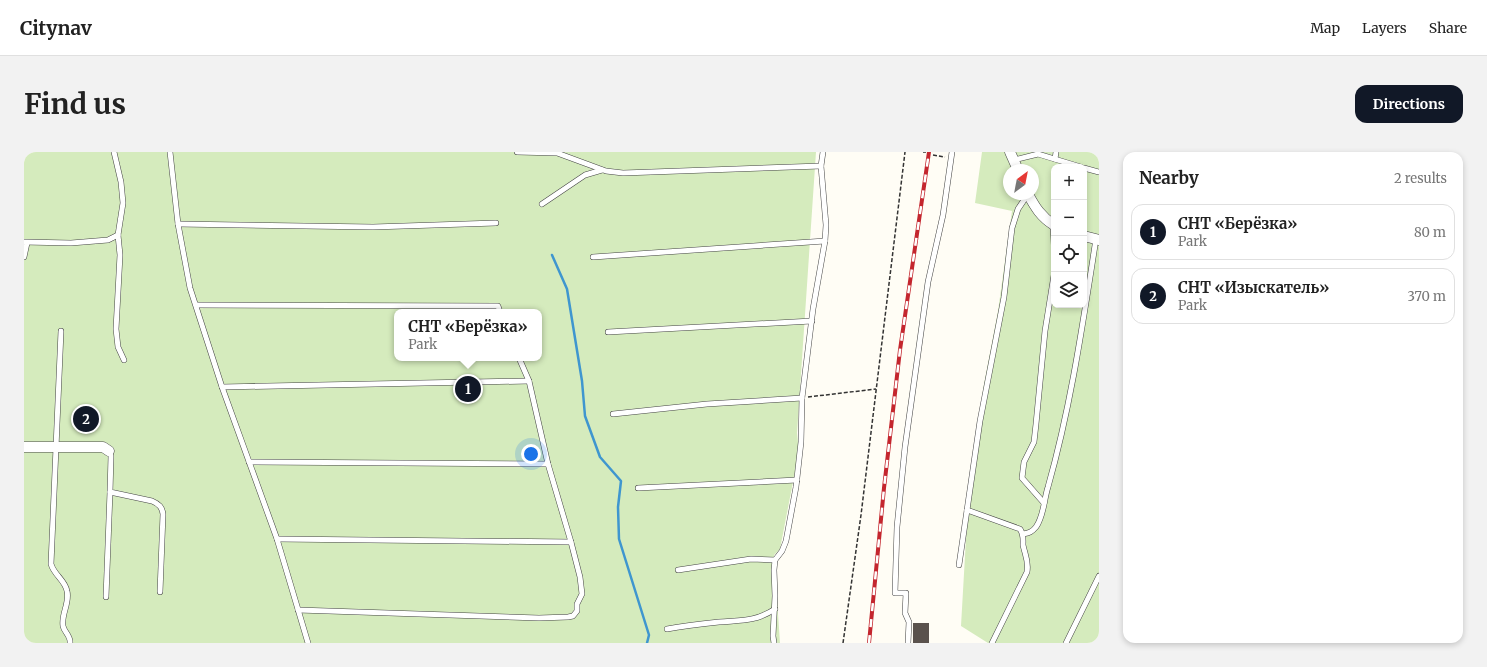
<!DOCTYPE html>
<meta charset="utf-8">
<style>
body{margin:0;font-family:Merriweather,serif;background:#f2f2f2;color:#222}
.controls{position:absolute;right:12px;top:12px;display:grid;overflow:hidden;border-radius:8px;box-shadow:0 2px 6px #0003}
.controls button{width:36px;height:36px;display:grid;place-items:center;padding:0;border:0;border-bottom:1px solid #e0e0e0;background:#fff;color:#222;font:20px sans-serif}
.compass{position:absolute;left:979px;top:12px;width:36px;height:36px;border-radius:50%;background:#fff;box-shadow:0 2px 6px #0003;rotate:32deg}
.you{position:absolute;left:507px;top:302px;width:14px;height:14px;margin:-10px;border:3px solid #fff;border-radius:50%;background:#1a73e8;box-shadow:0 0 0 6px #1a73e833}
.badge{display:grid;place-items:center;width:26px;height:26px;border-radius:50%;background:#111827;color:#fff;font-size:13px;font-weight:700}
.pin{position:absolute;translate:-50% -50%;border:2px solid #fff;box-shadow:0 1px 4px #0006}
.popup{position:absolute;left:370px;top:157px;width:148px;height:52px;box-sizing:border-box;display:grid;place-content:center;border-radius:8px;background:#fff;filter:drop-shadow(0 1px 3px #0005);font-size:13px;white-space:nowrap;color:#767676}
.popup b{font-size:15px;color:#222}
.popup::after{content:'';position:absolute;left:50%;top:100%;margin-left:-8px;border:8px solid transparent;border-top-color:#fff}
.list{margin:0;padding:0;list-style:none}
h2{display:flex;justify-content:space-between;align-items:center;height:52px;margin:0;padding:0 16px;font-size:17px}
h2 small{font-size:13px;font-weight:400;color:#767676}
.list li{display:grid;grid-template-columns:26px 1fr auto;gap:12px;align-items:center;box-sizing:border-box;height:56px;margin:0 8px 8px;padding:0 8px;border:1px solid #e0e0e0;border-radius:12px}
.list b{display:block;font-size:15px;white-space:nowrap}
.list p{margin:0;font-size:13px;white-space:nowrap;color:#767676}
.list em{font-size:13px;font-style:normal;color:#767676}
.icon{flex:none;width:22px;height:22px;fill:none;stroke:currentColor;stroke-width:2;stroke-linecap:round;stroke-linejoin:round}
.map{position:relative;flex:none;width:1075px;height:491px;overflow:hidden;border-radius:12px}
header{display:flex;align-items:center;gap:24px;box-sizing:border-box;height:56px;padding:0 20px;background:#fff;border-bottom:1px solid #e0e0e0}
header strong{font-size:19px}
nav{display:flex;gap:22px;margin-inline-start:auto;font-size:14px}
.intro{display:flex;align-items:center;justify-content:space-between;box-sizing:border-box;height:96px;padding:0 24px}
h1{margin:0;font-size:28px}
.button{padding:10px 18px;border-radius:12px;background:#111827;color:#fff;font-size:14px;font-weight:700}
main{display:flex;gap:24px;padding:0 24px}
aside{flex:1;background:#fff;border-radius:12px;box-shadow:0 2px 6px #0003}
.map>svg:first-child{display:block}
.green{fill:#d5ebbd;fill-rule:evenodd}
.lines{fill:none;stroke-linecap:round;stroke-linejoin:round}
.stream{stroke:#3f96cf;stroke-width:2.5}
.building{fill:#5a524d}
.lane-casing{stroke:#444;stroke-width:6}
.street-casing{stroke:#444;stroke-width:11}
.path{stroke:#333;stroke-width:1.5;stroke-dasharray:4 2;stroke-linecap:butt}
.lane{stroke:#fff;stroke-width:5}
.street{stroke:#fff;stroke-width:10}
.rail-casing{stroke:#c4262e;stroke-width:4}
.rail{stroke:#fff;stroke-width:2.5;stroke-dasharray:8;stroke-linecap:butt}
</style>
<header>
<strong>Citynav</strong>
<nav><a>Map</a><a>Layers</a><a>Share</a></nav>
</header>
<div class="intro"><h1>Find us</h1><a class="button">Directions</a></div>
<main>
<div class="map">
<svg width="1075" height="491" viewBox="0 0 1075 491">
<rect width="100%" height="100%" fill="#fffdf5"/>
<!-- green -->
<g class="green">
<path d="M0 0H792L773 281 775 299 756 397 750 403 756 491H0ZM373 160H515V206H373Z"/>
<path d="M958 0H1075V491H964L937 474 945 334 960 232 974 159 988 59 951 51ZM1030 15H1060V153H1030ZM985 18H1009V42H985Z"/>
</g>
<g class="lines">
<!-- stream -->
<path class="stream" d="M528 103 543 137 558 229 561 264 576 305 597 329 594 355 595 387 625 483 623 491"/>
</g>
<!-- building -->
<rect class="building" x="889" y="471" width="16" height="20"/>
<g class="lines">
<!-- lane casing -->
<g class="lane-casing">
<g id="lane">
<path d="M90 0 97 30 99 51 94 83 96 103 92 177 94 195 100 208"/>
<path d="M146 0 154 72 166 136 198 235 253 387 284 491"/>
<path d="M493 0 533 1 582 19 599 21 797 14"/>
<path d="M1031 7 1032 0"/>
<path d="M990 8 1014 2 1057 15"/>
<path d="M1060 16 1075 20"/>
<path d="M518 52 561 23 578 18"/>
<path d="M154 72 349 75 472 71"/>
<path d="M1029 73 1030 93"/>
<path d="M0 90 47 91 84 88 94 83"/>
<path d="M0 105 3 91"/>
<path d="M569 105 801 89"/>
<path d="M172 153 474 154 476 160"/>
<path d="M37 179 27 412C30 423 41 428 43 439 46 451 37 462 39 474 40 480 47 484 46 491"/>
<path d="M584 180 788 169"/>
<path d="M198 235 505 229"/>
<path d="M589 262 683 252 778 246"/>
<path d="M85 299 87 304 86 340 128 349C135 352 138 355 139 362L136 440"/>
<path d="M225 310 524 312"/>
<path d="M614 336 773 328"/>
<path d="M1020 351 998 326 1000 310 1010 290 1012 272 1021 179 1030 123"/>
<path d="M943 358 996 377C1000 383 999 387 999 393 1001 403 1005 409 1003 420L968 491"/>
<path d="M999 382C1005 381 1008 380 1012 375 1020 364 1020 347 1024 335 1047 254 1059 170 1072 87"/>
<path d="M253 387 547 390"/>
<path d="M935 413 956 269 980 145 988 76 994 57 1004 42"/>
<path d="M654 418 727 407 751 408"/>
<path d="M82 445 86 340"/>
<path d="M274 458 515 466 544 465 549 464 553 459V452L558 442 556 425 547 390 524 312 505 229 495 206"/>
<path d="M643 477C660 474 677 472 695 470 717 468 731 470 751 457"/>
<path d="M750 491 749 484 751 444 750 418 751 408 758 399 762 389 772 335 777 290 778 246 789 157 801 89 802 73 797 14 799 0"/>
<path d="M884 491 885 470 881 461 882 441H871L873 375 881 295 904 130 919 63 928 0"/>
<path d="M1042 491 1075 424"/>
</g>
</g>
<!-- street casing -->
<g class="street-casing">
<g id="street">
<path d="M986 0 994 18"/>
<path d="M1004 42C1011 55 1017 65 1030 73"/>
<path d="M1060 84 1075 88"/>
<path d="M0 295H79L85 299"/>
</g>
</g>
<!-- path -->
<g class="path">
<path d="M899 0H902"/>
<path d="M909 3 921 5"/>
<path d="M784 245 852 237"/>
<path d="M819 491 837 363 881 0"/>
</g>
<!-- lane -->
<use href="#lane" class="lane"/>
<!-- street -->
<use href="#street" class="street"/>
<!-- rail casing -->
<g class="rail-casing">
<path id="rail" d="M845 491 860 336 876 198 905 0"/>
</g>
<!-- rail -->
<use href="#rail" class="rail"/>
</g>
</svg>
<div class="controls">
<button>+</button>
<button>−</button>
<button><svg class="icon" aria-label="locate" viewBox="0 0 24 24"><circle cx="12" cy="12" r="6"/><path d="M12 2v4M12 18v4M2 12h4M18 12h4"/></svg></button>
<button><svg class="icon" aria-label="layers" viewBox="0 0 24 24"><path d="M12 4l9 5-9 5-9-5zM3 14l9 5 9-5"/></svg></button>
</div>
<svg class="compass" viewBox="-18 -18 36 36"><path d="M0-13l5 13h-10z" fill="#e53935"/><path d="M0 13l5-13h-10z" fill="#767676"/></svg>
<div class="you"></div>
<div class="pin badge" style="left:444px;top:237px">1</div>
<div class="popup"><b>СНТ «Берёзка»</b>Park</div>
<div class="pin badge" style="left:62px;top:267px">2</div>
</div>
<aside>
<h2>Nearby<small>2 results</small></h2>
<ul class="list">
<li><span class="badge">1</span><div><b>СНТ «Берёзка»</b><p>Park</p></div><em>80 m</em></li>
<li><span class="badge">2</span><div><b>СНТ «Изыскатель»</b><p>Park</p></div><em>370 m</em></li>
</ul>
</aside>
</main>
